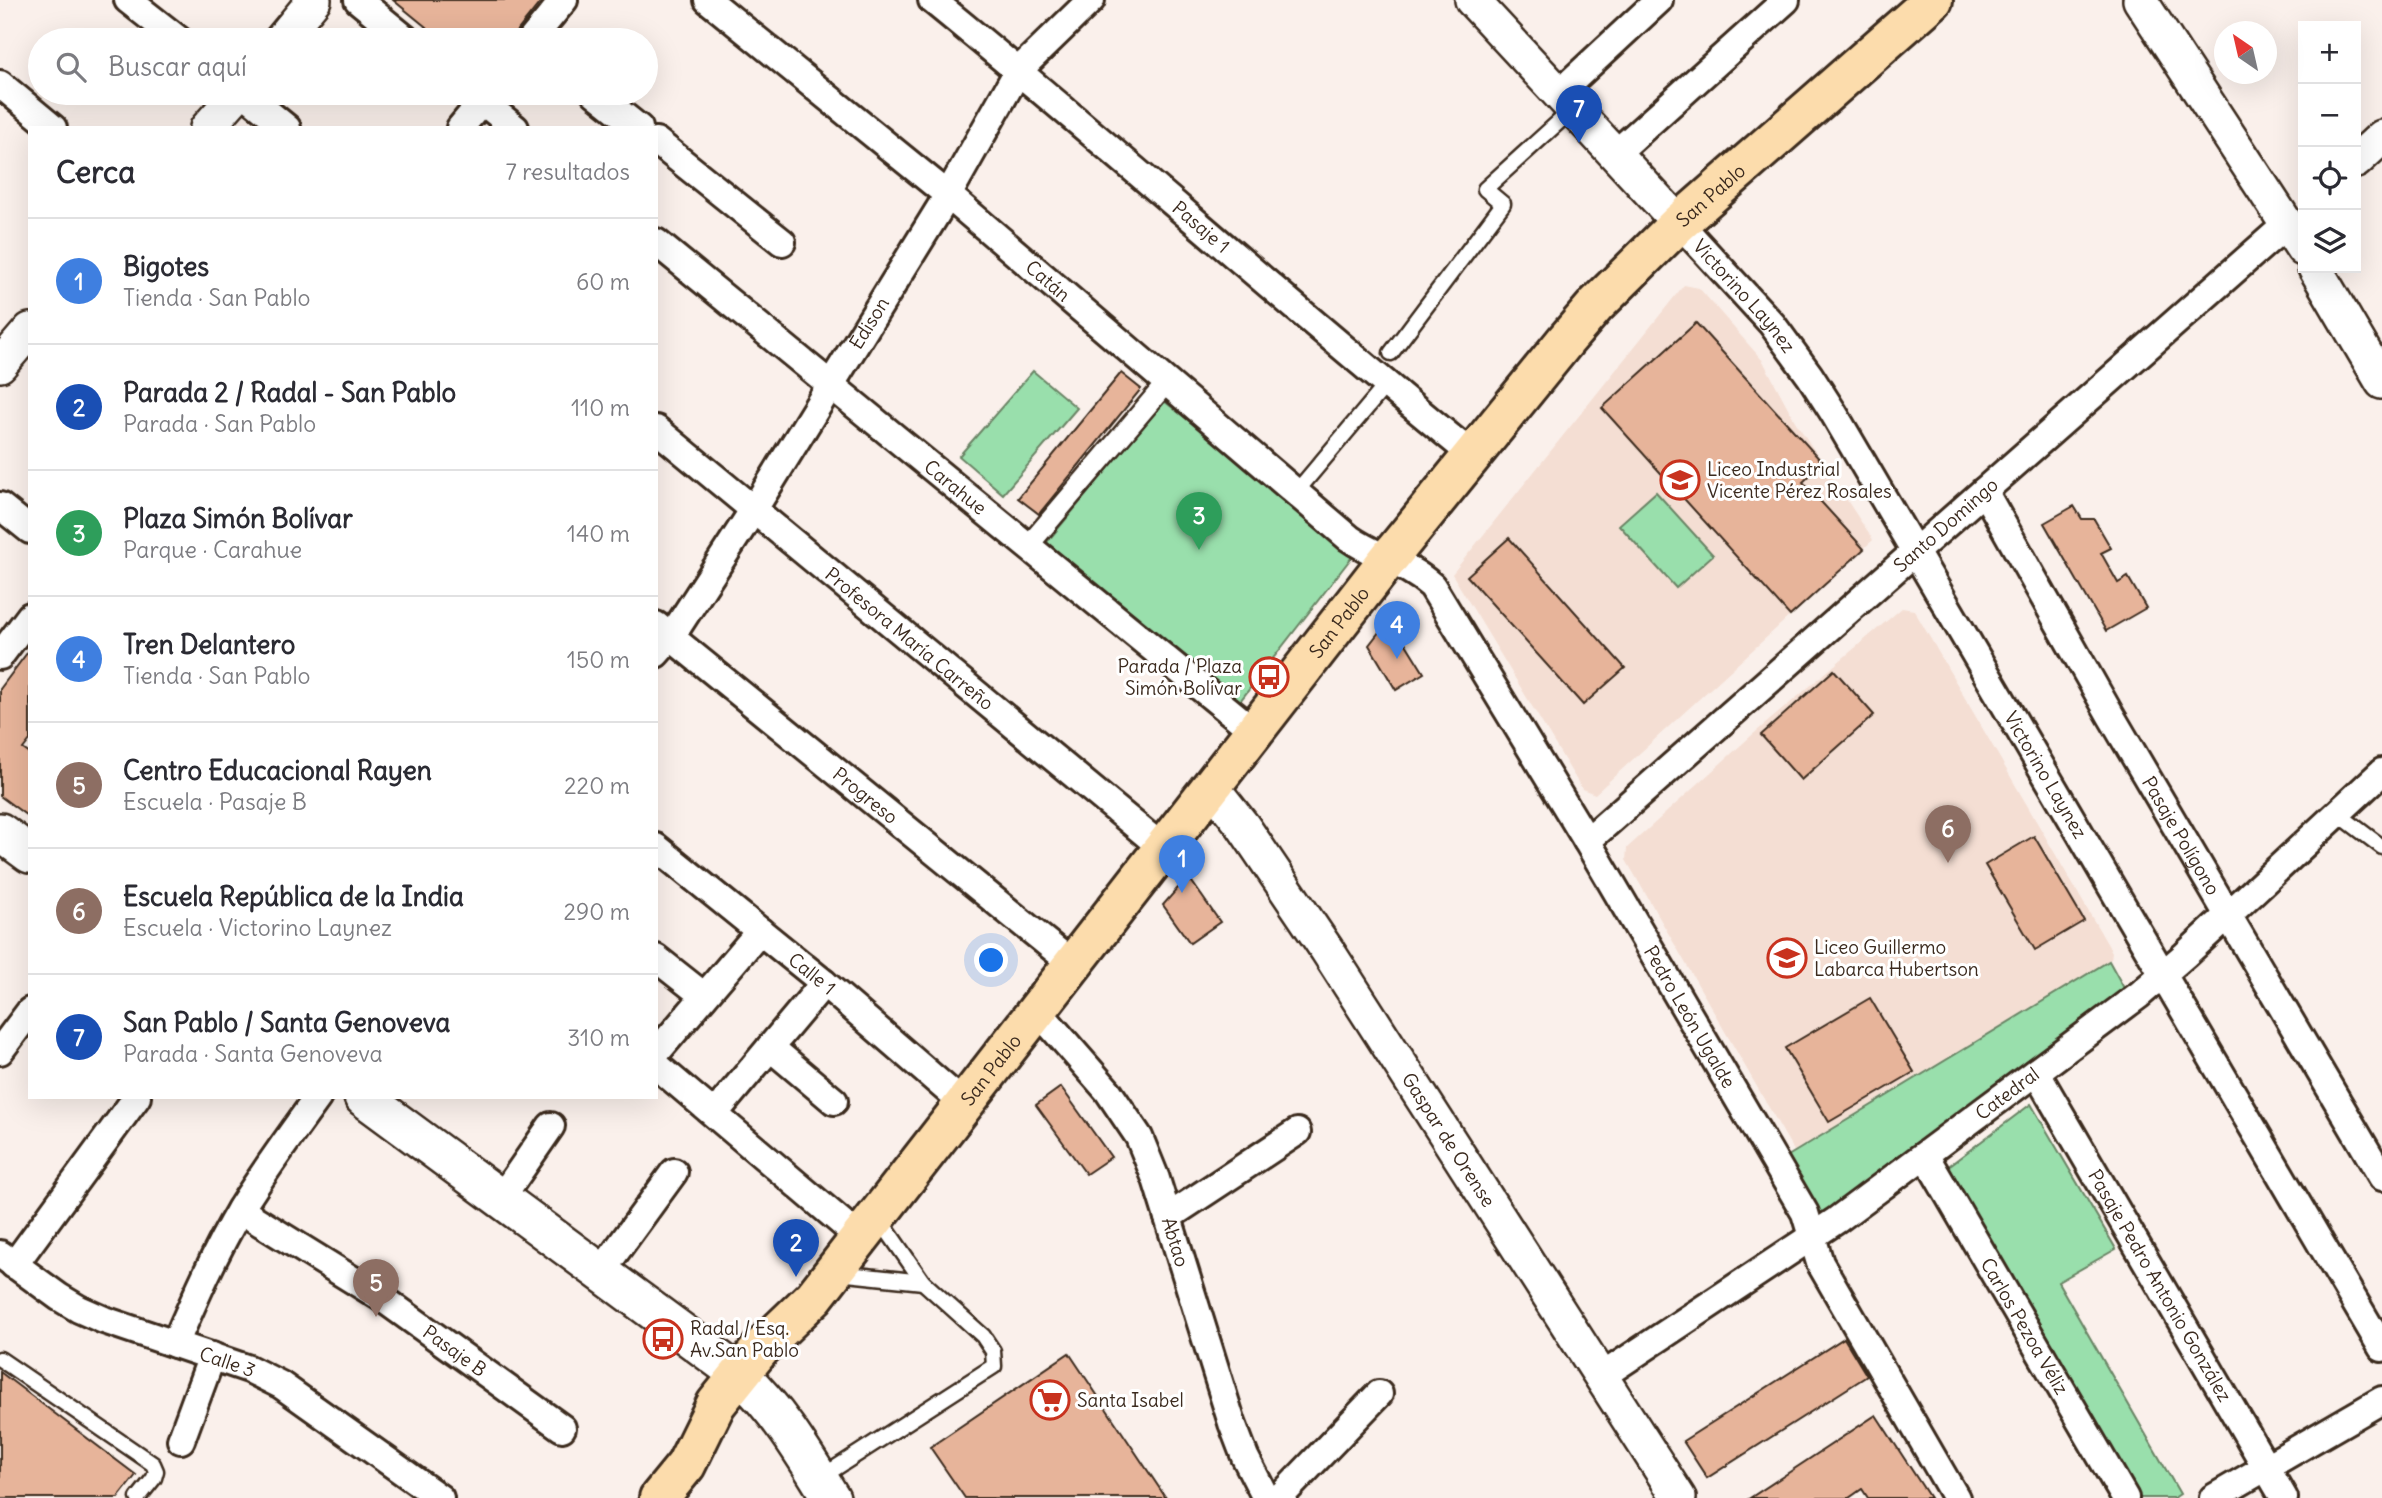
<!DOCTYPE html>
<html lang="es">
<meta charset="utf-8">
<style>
body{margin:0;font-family:Delius,sans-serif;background:#f7f7f7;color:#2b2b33}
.controls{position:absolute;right:21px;top:21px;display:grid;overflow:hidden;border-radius:0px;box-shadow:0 7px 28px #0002}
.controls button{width:63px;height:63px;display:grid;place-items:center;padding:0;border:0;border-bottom:2px solid #e1e1e2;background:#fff;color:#2b2b33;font:35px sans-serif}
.compass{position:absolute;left:2214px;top:21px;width:63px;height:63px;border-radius:50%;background:#fff;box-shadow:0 7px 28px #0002;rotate:326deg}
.you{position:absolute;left:992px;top:961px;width:24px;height:24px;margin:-18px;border:5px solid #fff;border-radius:50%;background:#1a73e8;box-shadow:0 0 0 10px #1a73e833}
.badge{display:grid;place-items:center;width:46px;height:46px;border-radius:50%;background:#db2777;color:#fff;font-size:23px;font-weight:700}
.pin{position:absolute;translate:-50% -58px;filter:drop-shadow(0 2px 4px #0008)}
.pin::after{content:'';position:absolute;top:37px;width:24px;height:21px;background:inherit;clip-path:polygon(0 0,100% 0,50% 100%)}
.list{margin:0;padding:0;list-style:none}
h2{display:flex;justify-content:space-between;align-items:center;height:91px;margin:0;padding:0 28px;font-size:30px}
h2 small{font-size:23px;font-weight:400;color:#7c7c81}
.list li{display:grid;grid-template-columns:46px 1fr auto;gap:21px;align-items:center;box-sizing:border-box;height:126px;padding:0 28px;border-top:2px solid #e1e1e2}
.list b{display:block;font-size:26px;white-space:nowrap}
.list p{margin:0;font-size:23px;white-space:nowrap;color:#7c7c81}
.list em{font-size:23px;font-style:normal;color:#7c7c81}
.icon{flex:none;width:38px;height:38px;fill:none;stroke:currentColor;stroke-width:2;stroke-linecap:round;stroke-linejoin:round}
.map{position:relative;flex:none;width:2382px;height:1498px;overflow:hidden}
.search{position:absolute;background:#fff;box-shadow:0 7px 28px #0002;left:28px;top:28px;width:630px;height:77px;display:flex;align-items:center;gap:18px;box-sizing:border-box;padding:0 24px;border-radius:38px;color:#7c7c81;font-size:26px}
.panel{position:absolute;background:#fff;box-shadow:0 7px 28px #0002;left:28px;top:126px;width:630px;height:973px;border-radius:0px}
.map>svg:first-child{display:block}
.built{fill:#f4ded3}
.green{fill:#99dfac;stroke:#6a8465;stroke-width:2}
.building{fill:#e7b49a;stroke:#3b2a1e;stroke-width:2}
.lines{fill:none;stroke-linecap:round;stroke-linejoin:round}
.service-casing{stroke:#3b2a1e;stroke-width:19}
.pedestrian-casing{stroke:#3b2a1e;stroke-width:24}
.minor-casing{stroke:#3b2a1e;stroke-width:32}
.tertiary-casing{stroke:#3b2a1e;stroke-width:38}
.secondary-casing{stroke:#3b2a1e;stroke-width:42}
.primary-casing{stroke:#3b2a1e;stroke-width:44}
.service{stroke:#fff;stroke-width:14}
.pedestrian{stroke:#fff;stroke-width:19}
.minor{stroke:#fff;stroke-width:26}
.tertiary{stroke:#fff;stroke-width:33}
.secondary{stroke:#fff;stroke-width:37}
.primary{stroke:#fcdcac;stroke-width:38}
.labels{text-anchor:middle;stroke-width:6;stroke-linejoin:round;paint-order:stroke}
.street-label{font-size:19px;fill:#3b2a1e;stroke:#fff}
.poi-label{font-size:19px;fill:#3b2a1e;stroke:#fff;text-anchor:start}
</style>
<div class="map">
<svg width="2382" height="1498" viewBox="0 0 2382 1498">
<rect width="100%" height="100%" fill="#faf0eb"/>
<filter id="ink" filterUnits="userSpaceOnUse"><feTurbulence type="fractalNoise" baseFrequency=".0143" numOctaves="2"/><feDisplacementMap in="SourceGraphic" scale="14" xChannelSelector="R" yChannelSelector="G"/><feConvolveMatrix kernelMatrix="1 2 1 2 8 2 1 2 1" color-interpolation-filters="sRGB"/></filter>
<g filter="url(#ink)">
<!-- built -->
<g class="built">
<path d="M1684 285 1699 288 1763 361 1795 421 1873 540 1595 794 1582 789 1452 574Z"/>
<path d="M1902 608 1914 610 2112 952 2111 959 1794 1151 1626 860 1627 848 1751 736Z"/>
</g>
<!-- green -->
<g class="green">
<path d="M1033 371 1077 408 1003 494 959 456Z"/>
<path d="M1164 401 1355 553 1240 701 1042 548Z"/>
<path d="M1656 492 1713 555 1676 588 1619 525Z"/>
<path d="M2109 961 2125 990 1820 1217 1783 1159Z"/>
<path d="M2031 1104 2116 1249 2058 1282 2180 1494 2174 1498H2135L1946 1168Z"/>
</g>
<!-- building -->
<g class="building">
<path d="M393 0H542L510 40H442Z"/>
<path d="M1696 323 1823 463 1803 482 1864 549 1790 616 1602 408Z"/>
<path d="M1121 373 1141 389 1039 514 1018 498Z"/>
<path d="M2074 506 2082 519H2094L2111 548 2101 553 2118 583 2128 577 2146 608 2106 631 2044 523Z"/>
<path d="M1509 538 1625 668 1583 705 1467 576Z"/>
<path d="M1390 618 1424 673 1396 690 1369 645Z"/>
<path d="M30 649V740L23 749 30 754V818L0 796V689Z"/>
<path d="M1834 670 1874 715 1801 780 1761 735Z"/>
<path d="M2034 836 2084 921 2035 950 1985 865Z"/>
<path d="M1184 881 1192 882 1220 922 1190 943 1163 905Z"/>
<path d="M1870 998 1914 1072 1829 1122 1785 1048Z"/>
<path d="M1061 1087 1111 1157 1086 1174 1036 1105Z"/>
<path d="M1844 1338 1867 1376 1707 1478 1683 1441Z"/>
<path d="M1069 1353 1166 1498H965L930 1447Z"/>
<path d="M0 1372 136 1475 118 1498H0Z"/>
<path d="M1876 1415 1930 1498H1868L1862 1489 1849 1498H1750Z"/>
</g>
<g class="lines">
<!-- service casing -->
<g class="service-casing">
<g id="service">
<path d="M1391 353 1503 204 1485 189 1573 109"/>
<path d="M1297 491 1386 385"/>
<path d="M2337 813 2382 847"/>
<path d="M838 1273 923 1282"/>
<path d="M0 1359 153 1464 156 1471 154 1478 138 1498"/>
<path d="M820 1478 994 1366 993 1351 983 1336 923 1282 878 1217"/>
</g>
</g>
<!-- pedestrian casing -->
<g class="pedestrian-casing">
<path id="pedestrian" d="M1028 546 1168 381"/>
</g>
<!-- minor casing -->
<g class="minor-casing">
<g id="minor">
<path d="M128 0 179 40"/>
<path d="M358 0 407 40"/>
<path id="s1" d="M708 0 948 195 1349 538C1377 558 1405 562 1432 586L1587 841 1805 1213 1820 1263 1956 1498"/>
<path id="s2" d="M932 0C1114 148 1289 306 1471 454"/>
<path d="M531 40 564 0"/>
<path d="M0 84 53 128"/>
<path d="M244 93 287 128"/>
<path d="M472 93 515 128"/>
<path d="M595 93 639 128"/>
<path d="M1559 93 1659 0"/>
<path d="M460 128 489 93"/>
<path d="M656 141 782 242"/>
<path d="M1615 154 1786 0"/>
<path id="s3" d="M1679 223 1772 324 1810 376 1833 412 2382 1348"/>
<path id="s4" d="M656 242 1255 732"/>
<path id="s5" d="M656 429 1164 849"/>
<path id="s6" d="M1984 491 2111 716 2382 1177"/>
<path d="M0 506 30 530"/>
<path id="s7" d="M656 625 1074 965"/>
<path id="s8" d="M656 654 671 637 754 509 948 195 1018 71 1091 0"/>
<path d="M0 656 30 616"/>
<path id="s9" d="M1587 841 2288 223"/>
<path id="s10" d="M656 847 824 983 965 1105"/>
<path d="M656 958 704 996"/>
<path id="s11" d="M1038 1011 1108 1091 1139 1137 1156 1179 1232 1423 1245 1457 1266 1498"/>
<path d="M770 1047 834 1101"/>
<path d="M0 1051 30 1011"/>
<path d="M656 1053 760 931"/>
<path d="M656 1065 860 1238"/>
<path id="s12" d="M2036 1072 2284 1498"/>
<path d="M715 1113 824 983"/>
<path id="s13" d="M1925 1155 2125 1498"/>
<path d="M501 1198 551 1126"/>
<path id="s14" d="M240 1210 382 1298 562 1428"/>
<path d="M1168 1217 1297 1132"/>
<path id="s15" d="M0 1254 59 1297 79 1309 104 1320 249 1369 281 1385 440 1498"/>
<path d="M14 1265 137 1097"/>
<path d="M601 1272 674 1172"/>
<path d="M175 1344C195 1298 215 1252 241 1208 265 1170 291 1134 318 1097"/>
<path id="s16" d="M1602 1376 1837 1220 2139 995 2185 955 2382 772"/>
<path d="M181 1440 212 1356"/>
<path d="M1279 1498 1379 1394"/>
<path d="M2213 1498 2382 1400"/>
</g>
</g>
<!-- tertiary casing -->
<g class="tertiary-casing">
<g id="tertiary">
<path d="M1472 0 1679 223"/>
<path d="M2140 0 2303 249"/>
<path d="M281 40 314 0"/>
<path d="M207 128 238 93"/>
<path d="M2356 161 2382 137"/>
<path d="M2315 268 2382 382"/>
<path d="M0 365 30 330"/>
<path id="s17" d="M1212 787 1243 826 1327 950 1679 1498"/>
</g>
</g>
<!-- secondary casing -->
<g class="secondary-casing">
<g id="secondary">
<path d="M0 832 30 854"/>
<path d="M363 1097 740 1375C778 1410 804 1454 831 1498"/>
</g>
</g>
<!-- primary casing -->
<g class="primary-casing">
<g id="primary">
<path id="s18" d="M659 1498 686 1465 716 1404 761 1348 814 1297 1389 558 1566 340 1596 305 1679 223 1933 0"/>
</g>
</g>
<!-- service -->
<use href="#service" class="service"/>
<!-- pedestrian -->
<use href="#pedestrian" class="pedestrian"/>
<!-- minor -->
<use href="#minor" class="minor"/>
<!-- tertiary -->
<use href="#tertiary" class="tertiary"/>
<!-- secondary -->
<use href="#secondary" class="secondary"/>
<!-- primary -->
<use href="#primary" class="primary"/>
</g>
</g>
<!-- icons -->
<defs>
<g id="school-ring" transform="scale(2.0125)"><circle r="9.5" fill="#fff" stroke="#c8321e" stroke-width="1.5"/><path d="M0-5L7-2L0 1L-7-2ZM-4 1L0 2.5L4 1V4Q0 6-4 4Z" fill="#c8321e"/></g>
<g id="bus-ring" transform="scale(2.0125)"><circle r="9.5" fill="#fff" stroke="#c8321e" stroke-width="1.5"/><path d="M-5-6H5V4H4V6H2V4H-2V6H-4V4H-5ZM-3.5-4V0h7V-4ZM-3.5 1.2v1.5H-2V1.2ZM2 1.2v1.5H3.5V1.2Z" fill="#c8321e"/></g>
<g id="supermarket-ring" transform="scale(2.0125)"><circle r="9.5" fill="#fff" stroke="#c8321e" stroke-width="1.5"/><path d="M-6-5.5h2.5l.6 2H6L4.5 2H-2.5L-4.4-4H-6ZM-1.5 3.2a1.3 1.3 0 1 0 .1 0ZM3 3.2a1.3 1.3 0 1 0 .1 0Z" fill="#c8321e"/></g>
</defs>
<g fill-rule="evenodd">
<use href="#school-ring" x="1680" y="480"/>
<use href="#bus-ring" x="1269" y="677"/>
<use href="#school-ring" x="1787" y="958"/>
<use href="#bus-ring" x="663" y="1339"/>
<use href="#supermarket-ring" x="1050" y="1400"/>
</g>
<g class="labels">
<!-- street labels -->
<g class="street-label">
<text dy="7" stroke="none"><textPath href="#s18" startOffset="1678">San Pablo</textPath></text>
<text dy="7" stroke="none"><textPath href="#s2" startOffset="352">Pasaje 1</textPath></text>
<text dy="7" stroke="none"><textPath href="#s1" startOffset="441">Catán</textPath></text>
<text dy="7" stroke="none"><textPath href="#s3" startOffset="98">Victorino Laynez</textPath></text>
<text dy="7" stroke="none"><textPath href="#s8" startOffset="394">Edison</textPath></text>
<text dy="7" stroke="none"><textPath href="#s4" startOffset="387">Carahue</textPath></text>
<text dy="7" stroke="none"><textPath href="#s9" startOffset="478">Santo Domingo</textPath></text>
<text dy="7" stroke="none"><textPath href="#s18" startOffset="1111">San Pablo</textPath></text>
<text dy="7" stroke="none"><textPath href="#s5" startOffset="329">Profesora María Carreño</textPath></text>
<text dy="7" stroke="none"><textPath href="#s3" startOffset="665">Victorino Laynez</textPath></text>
<text dy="7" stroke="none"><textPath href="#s7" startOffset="270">Progreso</textPath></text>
<text dy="7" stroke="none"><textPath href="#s6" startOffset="397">Pasaje Polígono</textPath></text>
<text dy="7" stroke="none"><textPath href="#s10" startOffset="201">Calle 1</textPath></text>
<text dy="7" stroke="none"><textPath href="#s1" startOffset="1435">Pedro León Ugalde</textPath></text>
<text dy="7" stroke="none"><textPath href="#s18" startOffset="544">San Pablo</textPath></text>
<text dy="7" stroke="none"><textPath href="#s16" startOffset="494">Catedral</textPath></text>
<text dy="7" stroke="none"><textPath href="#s17" startOffset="425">Gaspar de Orense</textPath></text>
<text dy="7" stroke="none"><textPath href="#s11" startOffset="273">Abtao</textPath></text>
<text dy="7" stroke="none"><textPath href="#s12" startOffset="247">Pasaje Pedro Antonio González</textPath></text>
<text dy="7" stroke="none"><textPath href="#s13" startOffset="198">Carlos Pezoa Véliz</textPath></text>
<text dy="7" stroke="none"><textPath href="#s14" startOffset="257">Pasaje B</textPath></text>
<text dy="7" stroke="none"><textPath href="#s15" startOffset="254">Calle 3</textPath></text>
</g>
<!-- poi labels -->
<g class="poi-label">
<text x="1707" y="476">Liceo Industrial<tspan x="1707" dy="22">Vicente Pérez Rosales</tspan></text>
<text x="1242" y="673" text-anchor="end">Parada / Plaza<tspan x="1242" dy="22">Simón Bolívar</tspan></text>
<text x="1814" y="954">Liceo Guillermo<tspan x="1814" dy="22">Labarca Hubertson</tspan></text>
<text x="690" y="1335">Radal / Esq.<tspan x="690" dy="22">Av.San Pablo</tspan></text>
<text x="1077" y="1407">Santa Isabel</text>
</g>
</g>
</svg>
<div class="controls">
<button>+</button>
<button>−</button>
<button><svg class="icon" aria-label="locate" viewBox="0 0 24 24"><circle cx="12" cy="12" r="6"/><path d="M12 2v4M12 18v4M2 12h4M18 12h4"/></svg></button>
<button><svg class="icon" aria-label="layers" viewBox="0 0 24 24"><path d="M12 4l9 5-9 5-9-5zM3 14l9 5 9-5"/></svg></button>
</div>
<svg class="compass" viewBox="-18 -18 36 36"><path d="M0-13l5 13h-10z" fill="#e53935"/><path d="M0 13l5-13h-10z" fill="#7c7c81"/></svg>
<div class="you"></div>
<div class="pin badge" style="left:1182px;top:893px;background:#3f7fe0">1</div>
<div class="pin badge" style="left:796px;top:1277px;background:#1a4fb4">2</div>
<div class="pin badge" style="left:1199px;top:550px;background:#2e9e5b">3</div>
<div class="pin badge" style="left:1397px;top:659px;background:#3f7fe0">4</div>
<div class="pin badge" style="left:376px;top:1317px;background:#8d6e63">5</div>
<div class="pin badge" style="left:1948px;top:863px;background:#8d6e63">6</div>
<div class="pin badge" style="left:1579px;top:143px;background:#1a4fb4">7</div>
<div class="search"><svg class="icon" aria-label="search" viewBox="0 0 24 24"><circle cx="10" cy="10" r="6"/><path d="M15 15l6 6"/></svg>Buscar aquí</div>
<section class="panel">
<h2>Cerca<small>7 resultados</small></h2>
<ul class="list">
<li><span class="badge" style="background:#3f7fe0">1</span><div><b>Bigotes</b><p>Tienda · San Pablo</p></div><em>60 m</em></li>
<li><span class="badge" style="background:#1a4fb4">2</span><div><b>Parada 2 / Radal - San Pablo</b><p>Parada · San Pablo</p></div><em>110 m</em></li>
<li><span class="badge" style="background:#2e9e5b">3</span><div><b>Plaza Simón Bolívar</b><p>Parque · Carahue</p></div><em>140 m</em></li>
<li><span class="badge" style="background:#3f7fe0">4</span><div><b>Tren Delantero</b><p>Tienda · San Pablo</p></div><em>150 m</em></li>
<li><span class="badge" style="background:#8d6e63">5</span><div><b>Centro Educacional Rayen</b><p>Escuela · Pasaje B</p></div><em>220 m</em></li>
<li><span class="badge" style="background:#8d6e63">6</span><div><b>Escuela República de la India</b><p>Escuela · Victorino Laynez</p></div><em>290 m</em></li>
<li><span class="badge" style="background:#1a4fb4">7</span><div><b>San Pablo / Santa Genoveva</b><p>Parada · Santa Genoveva</p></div><em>310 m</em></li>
</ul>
</section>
</div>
